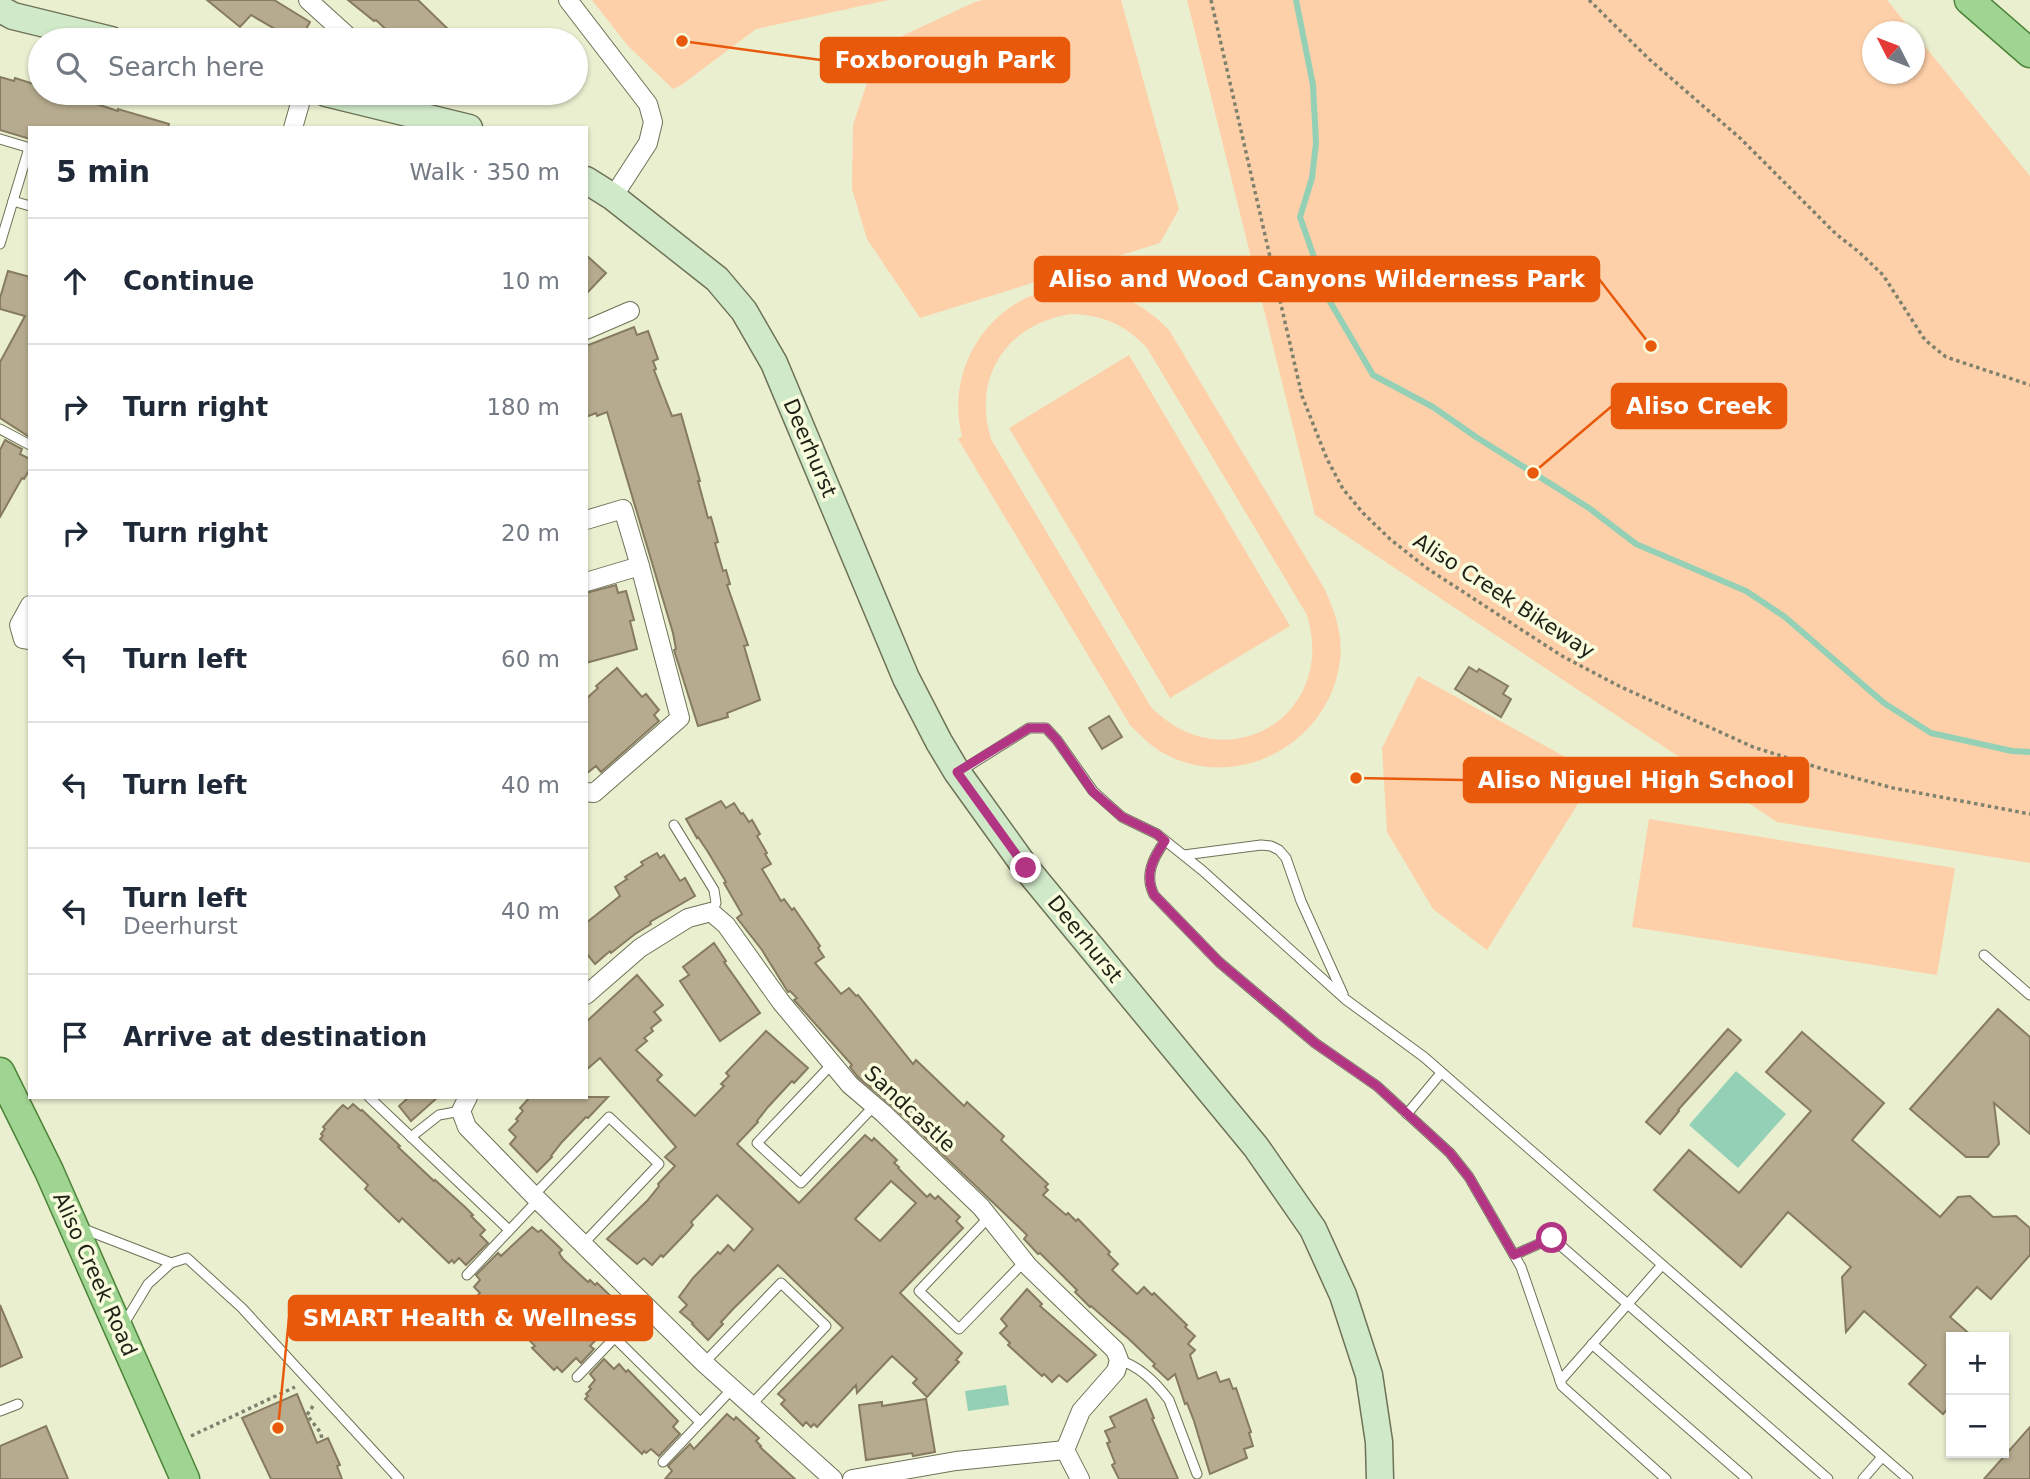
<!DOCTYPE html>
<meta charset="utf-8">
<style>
body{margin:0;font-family:"DejaVu Sans",sans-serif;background:#f6f6f7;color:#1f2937}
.controls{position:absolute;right:21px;bottom:21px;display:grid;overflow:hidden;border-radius:0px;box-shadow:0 2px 5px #0004}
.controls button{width:63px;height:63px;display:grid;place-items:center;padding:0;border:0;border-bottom:2px solid #e0e1e3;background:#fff;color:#1f2937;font:35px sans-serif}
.compass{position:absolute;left:1862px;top:21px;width:63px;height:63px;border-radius:50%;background:#fff;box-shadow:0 2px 5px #0004;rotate:312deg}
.stop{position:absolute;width:21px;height:21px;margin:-16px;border:5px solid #b23583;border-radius:50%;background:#fff}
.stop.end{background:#b23583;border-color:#fff;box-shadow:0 2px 7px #0008}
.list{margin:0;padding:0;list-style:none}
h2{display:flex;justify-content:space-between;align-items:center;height:91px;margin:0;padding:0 28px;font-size:30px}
h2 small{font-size:23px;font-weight:400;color:#747a83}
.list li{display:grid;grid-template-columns:46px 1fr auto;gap:21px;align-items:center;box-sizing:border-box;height:126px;padding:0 28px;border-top:2px solid #e0e1e3}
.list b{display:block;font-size:26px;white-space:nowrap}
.list p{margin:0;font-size:23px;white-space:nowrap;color:#747a83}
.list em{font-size:23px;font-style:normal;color:#747a83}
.icon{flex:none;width:38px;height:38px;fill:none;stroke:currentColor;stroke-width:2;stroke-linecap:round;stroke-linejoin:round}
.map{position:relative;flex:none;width:2030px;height:1479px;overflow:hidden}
.search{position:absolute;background:#fff;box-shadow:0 2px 5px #0004;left:28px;top:28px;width:560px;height:77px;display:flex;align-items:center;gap:18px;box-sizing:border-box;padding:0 24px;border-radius:38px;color:#747a83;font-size:26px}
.panel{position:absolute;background:#fff;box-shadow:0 2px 5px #0004;left:28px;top:126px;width:560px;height:973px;border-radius:0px}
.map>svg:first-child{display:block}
.green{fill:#fdd0a9;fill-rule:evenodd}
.water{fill:#94d0b5}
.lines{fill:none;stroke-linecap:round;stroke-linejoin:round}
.stream{stroke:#94d0b5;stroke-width:6}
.building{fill:#b6ab8e;stroke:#867b60;stroke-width:2;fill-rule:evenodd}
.lane-casing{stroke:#6e7256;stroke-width:11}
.street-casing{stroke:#6e7256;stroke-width:20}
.secondary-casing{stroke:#6e7256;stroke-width:29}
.primary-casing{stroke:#4b8338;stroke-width:31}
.path{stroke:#7f816d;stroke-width:3.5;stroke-dasharray:3.5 3.5;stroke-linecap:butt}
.lane{stroke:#fff;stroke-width:9}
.street{stroke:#fff;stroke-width:18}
.secondary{stroke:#d0e9c9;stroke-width:26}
.primary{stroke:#a0d492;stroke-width:28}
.route{stroke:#b23583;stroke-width:9}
.labels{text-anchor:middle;stroke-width:7;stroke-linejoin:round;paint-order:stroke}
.street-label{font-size:21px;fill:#222318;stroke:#f8fcdd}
.leader{fill:none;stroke:#e8590c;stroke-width:2.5}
.callout-dot{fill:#e8590c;stroke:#f8fcdd;stroke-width:2.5}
.callout{fill:#e8590c;stroke:#e8590c;stroke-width:2.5}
.callout-label{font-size:23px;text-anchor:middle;font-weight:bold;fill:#fff}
</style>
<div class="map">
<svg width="2030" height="1479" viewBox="0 0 2030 1479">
<rect width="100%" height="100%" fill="#eaefd0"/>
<!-- green -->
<g class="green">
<path d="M592 0H888L756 29 680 86 673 89 628 46Z"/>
<path d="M983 0H1121L1179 209 1160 243 920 318 867 239 852 189 853 125 872 68 904 35 975 2Z"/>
<path d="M1187 0H1887L1912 31 1872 32V74H1914L1915 34 2030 176V863L1777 822 1315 515Z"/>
<path d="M1070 287C1110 287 1141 301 1169 330L1324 588C1335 611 1343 635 1340 660 1330 746 1232 796 1158 750 1148 743 1139 734 1130 725L958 439 962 436C947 379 978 317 1033 295 1045 290 1057 289 1070 287ZM1071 314C1103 315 1126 325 1147 348L1307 615C1338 716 1226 783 1151 707L991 439C972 376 1007 324 1071 314Z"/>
<path d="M1129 355 1290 626 1170 698 1009 428Z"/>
<path d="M1418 676 1580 765 1586 791 1487 950 1433 909 1387 832 1382 748Z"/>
<path d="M1649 819 1955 868 1937 975 1632 927Z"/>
</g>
<!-- water -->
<g class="water">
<path d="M1736 1071 1786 1114 1738 1168 1689 1125Z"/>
<path d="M1006 1385 1009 1405 968 1411 965 1391Z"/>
</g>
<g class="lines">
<!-- stream -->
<path class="stream" d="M1296 0 1313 85 1316 143 1312 178 1300 217 1329 300 1373 375 1433 407 1476 437 1589 508 1636 544 1746 591 1785 617 1884 703 1931 733 2012 751 2030 752"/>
</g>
<!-- building -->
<g class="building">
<path d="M207 0H274L310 22 300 40H294L251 15 240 27Z"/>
<path d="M348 0H418L451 32 443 40H409L403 34 397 40 376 20 374 21Z"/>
<path d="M0 77 14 81 15 78 40 86V93H63L118 111V109L169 124 168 128H30V139L0 130Z"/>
<path d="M586 255 606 273 586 294Z"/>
<path d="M8 271 30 277V435L28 436 0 418V362L25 316 0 309V298Z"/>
<path d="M634 327 637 335 648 331 658 359 653 361 656 369 654 370 672 416 681 414 700 481H698L708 518 711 517 718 542 715 543 723 571 726 570 730 584 727 585 748 645 744 646 760 700 727 713 728 717 698 726 674 650 676 649 673 633 607 412 597 416 596 413 586 417V346Z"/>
<path d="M5 440 22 449 20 454 30 459V469L24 479 22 478 0 517V450Z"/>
<path d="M616 585 618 593 626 591 634 620 630 621 637 649 586 663V593Z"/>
<path d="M1469 667 1477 672 1479 669 1508 686 1503 694 1511 699 1501 717 1455 689Z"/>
<path d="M617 668 642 697 646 694 659 710 654 715 659 721 601 772 596 766 586 774V699L598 688 596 686Z"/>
<path d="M1109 716 1122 737 1102 749 1089 728Z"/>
<path d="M721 801 726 808 734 803 741 814 743 813 749 822 752 820 760 834 757 836 767 853 765 854 771 864 762 869 781 901 784 899 792 910 794 908 820 946 818 948 824 957 815 963 841 994 849 988 856 996 858 995 913 1064 916 1060 964 1106 967 1102 1004 1136 1001 1140 1048 1184 1045 1187 1048 1190 1043 1195 1066 1215 1068 1213 1076 1221 1078 1219 1110 1252 1108 1254 1118 1264 1112 1270 1137 1294 1144 1287 1152 1295 1154 1293 1187 1325 1185 1327 1195 1336 1188 1344 1195 1350 1190 1355 1198 1379 1216 1372 1220 1382 1229 1379 1233 1389 1236 1388 1251 1432 1249 1433 1253 1446 1244 1449 1247 1458 1210 1474 1194 1421 1187 1403 1185 1404 1175 1374 1168 1380 1153 1366 1155 1364 1130 1340 1091 1306 1090 1307 1075 1292 1077 1290 1040 1253 1038 1254 1024 1239 1027 1235 891 1105 858 1077 850 1067 852 1065 794 1000 797 998 790 991 788 992 762 950 737 918 742 914 724 883 726 882 708 852 698 837 697 838 686 819Z"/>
<path d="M657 853 660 858 664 855 680 881 685 878 695 896 650 922 651 924 635 934 611 953 610 951 595 964 586 953V923L620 896 615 887 627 879 625 877 643 865 641 862Z"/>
<path d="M714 943 726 961 724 962 760 1013 720 1041 680 981 689 975 683 967Z"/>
<path d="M637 975 663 1005 654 1012 661 1020 651 1028 653 1031 644 1038 647 1041 636 1050 662 1075 657 1080 695 1116 724 1086 721 1084 729 1076 726 1073 766 1031 808 1068 794 1083 792 1081 768 1107 757 1121 758 1122 737 1144 799 1203 865 1135 872 1141 874 1138 897 1160 894 1163 899 1167 898 1168 927 1197 930 1194 935 1199 938 1196 960 1217 956 1221 963 1228 900 1293 962 1353 956 1360 959 1362 927 1397 913 1383 917 1379 892 1356 857 1393 856 1385 817 1427 814 1424 811 1427 806 1422 803 1426 781 1404 785 1400 778 1394 843 1328 778 1265 734 1308 721 1322 723 1324 708 1340 692 1324 693 1323 680 1312 687 1305 679 1297 693 1278 718 1252 720 1254 728 1245 734 1251 753 1229 717 1195 691 1222 693 1225 688 1231 663 1257 661 1255 652 1265 644 1258 637 1264 607 1239 647 1201 659 1186 658 1184 675 1166 665 1157 676 1147 600 1058 586 1070V1022ZM891 1181 916 1203 880 1241 855 1219Z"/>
<path d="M1998 1009 2030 1037V1134L1994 1103 1999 1144 1988 1157H1966L1910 1109Z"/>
<path d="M1728 1029 1741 1040 1678 1110 1679 1111 1660 1134 1646 1122Z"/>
<path d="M1802 1032 1884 1103 1852 1140 1940 1217 1958 1197 1970 1196 1993 1217 2016 1216 2030 1228V1255L1991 1299 1977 1287 1950 1317 1973 1337H1951V1405L1943 1414 1909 1384 1926 1365 1864 1311 1846 1332 1842 1277 1851 1267 1788 1212 1741 1267 1654 1190 1689 1150 1739 1193 1811 1111 1766 1072Z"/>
<path d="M409 1097H438L411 1121 399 1106Z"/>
<path d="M530 1097H608L588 1118 586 1117 562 1142 551 1156 552 1157 537 1172 510 1144 516 1137 509 1130 518 1121 516 1119 523 1111 520 1108Z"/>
<path d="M353 1104 361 1111 362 1110 400 1146 398 1147 434 1181 435 1180 465 1207 473 1215 471 1216 485 1230 480 1235 488 1243 466 1265 459 1258 454 1263 452 1260 449 1263 402 1218 399 1222 365 1189 368 1185 320 1139 323 1136 321 1134 325 1129 323 1127 338 1110 343 1105 348 1109Z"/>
<path d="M532 1227 538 1232 541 1230 556 1244 562 1250 559 1253 563 1259 588 1282 590 1280 595 1285 597 1283 619 1304 615 1308 620 1313 612 1321 613 1322 590 1346 594 1349 581 1363 576 1358 562 1372 557 1367 554 1370 532 1348 535 1346 530 1341 532 1339 509 1317 506 1319 500 1314 498 1316 477 1296 480 1293 474 1287 480 1280 476 1275 498 1253 501 1256Z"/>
<path d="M1027 1289 1042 1304 1040 1306 1096 1355 1067 1382 1059 1375 1052 1382 1044 1374 1042 1376 1008 1345 1010 1343 1000 1333 1007 1326 1001 1319Z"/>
<path d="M0 1305 22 1357 0 1367Z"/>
<path d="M604 1359 614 1369 619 1364 626 1372 628 1370 678 1421 673 1427 680 1434 659 1456 651 1449 646 1453 644 1451 642 1454 585 1399 588 1396 586 1394 591 1389 589 1387 595 1380 590 1374Z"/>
<path d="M297 1394 317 1443 328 1438 340 1465 337 1466 342 1479H271L242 1418Z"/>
<path d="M926 1399 935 1452 913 1456 912 1453 866 1460 859 1405 882 1402V1406Z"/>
<path d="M1146 1399 1154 1418 1152 1419 1178 1479H1119L1112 1465 1115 1463 1107 1443 1110 1442 1105 1431 1115 1427 1110 1417Z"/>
<path d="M727 1414 734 1420 736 1417 759 1438 756 1441 761 1446 760 1447 795 1479H665L672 1471 668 1466 690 1444 694 1449Z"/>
<path d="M46 1426 68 1479H0V1446Z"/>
<path d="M2030 1427V1479H1984Z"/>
</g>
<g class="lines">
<!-- lane casing -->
<g class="lane-casing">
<g id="lane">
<path d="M0 139 30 148"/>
<path d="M13 201 30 206"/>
<path d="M0 244 29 148"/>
<path d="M0 429 30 445"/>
<path d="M959 772 1029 728H1046L1057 740 1093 791 1122 817 1157 834 1203 871 1345 999 1424 1057 1908 1479"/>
<path d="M674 825 714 890 716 903 711 912"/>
<path d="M1165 841C1153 858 1144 875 1154 895L1219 962 1315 1043 1377 1086 1450 1153 1469 1177 1521 1267 1562 1386 1666 1479"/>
<path d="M1184 855 1261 845 1271 846 1279 850 1286 858 1301 901 1343 994"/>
<path d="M1984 955 2030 995"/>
<path d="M832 1064 757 1143 801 1183 874 1106"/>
<path d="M369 1097 509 1230"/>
<path d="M1407 1114 1441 1073"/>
<path d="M411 1137 439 1115 461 1111"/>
<path d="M534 1195 609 1117 659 1164 584 1243"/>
<path d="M989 1217 919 1291 959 1329 1025 1261"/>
<path d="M81 1228 171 1263"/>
<path d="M1514 1255 1552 1238 1828 1479"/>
<path d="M467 1275 538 1200"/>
<path d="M122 1327 148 1284 171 1263 187 1258 242 1308 399 1479"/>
<path d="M615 1338 700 1422"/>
<path d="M1592 1344 1747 1479"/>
<path d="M1119 1360C1139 1366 1157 1384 1169 1400L1197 1474"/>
<path d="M704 1363 781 1283 826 1326 752 1404"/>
<path d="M577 1377 646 1305"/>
<path d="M1560 1381 1662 1265"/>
<path d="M0 1411 18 1404"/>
<path d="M663 1462 732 1389"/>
<path d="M1863 1479 1882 1457"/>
</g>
</g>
<!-- street casing -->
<g class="street-casing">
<g id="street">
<path d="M308 0 352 40"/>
<path d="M568 0 648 104 653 122 648 143 613 197"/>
<path d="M293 128 303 93"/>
<path d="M586 330 630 311"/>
<path d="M586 520 623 509 640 566 680 718 594 793 586 792"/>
<path d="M586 582 640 566"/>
<path d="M30 605 19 625 23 639 30 640"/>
<path d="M586 995 640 948 688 918 711 912 726 925 781 1002 850 1085 883 1113 981 1207 1029 1267 1115 1350 1119 1360 1116 1371 1081 1411 1065 1450 1080 1479"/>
<path d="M468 1097 461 1111 467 1127 538 1200 704 1363 833 1479"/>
<path d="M852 1479 956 1461 1065 1450"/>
</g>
</g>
<!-- secondary casing -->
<g class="secondary-casing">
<g id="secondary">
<path d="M0 9 13 16 111 40"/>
<path d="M326 93 469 128"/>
<path d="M586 180 613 197 717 279 744 311 774 363 906 678 939 742 957 772 1026 868 1256 1147 1313 1229 1343 1295 1369 1375 1379 1442 1380 1479"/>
</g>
</g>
<!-- primary casing -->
<g class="primary-casing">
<g id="primary">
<path d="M1969 0 2030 53"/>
<path d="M0 1072 49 1171 185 1479"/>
</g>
</g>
<!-- path -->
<g class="path">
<path d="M1211 0 1302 396 1327 459 1343 489 1363 513 1390 539 1428 569 1562 656 1619 686 1753 747 1829 771 1893 788 2030 814"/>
<path d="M1589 0 1649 59 1741 139 1836 234 1859 252 1883 275 1925 340 1946 357 2030 385"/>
<path d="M313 1406 307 1415 321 1433 322 1441"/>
<path d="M191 1436 295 1387"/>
</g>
<!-- lane -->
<use href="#lane" class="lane"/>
<!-- street -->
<use href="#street" class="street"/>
<!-- secondary -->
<use href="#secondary" class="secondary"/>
<!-- primary -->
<use href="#primary" class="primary"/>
</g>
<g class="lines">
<!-- route -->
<path class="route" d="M1026 868 957 772 1029 728H1046L1057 740 1093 792 1122 817 1157 834 1165 841C1153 858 1144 875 1154 895L1219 962 1315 1043 1377 1086 1450 1153 1469 1177 1514 1255 1552 1238"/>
</g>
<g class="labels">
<!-- street labels -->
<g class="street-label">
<text transform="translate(810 448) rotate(67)" y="7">Deerhurst</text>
<text transform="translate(1504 596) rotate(33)" y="7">Aliso Creek Bikeway</text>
<text transform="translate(1085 939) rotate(51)" y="7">Deerhurst</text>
<text transform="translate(910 1109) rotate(43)" y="7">Sandcastle</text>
<text transform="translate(95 1274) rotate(66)" y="7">Aliso Creek Road</text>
</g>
</g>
<!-- callouts -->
<path class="leader" d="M682 41L821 60M1651 346L1599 279M1533 473L1612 406M1356 778L1464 780M278 1428L289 1318"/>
<g class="callout-dot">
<circle cx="682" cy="41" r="7"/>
<circle cx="1651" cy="346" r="7"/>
<circle cx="1533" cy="473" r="7"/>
<circle cx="1356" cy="778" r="7"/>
<circle cx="278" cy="1428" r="7"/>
</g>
<g class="callout">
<rect x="821" y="38" width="248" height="44" rx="7"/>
<rect x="1035" y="257" width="564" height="44" rx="7"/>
<rect x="1612" y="384" width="174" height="44" rx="7"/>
<rect x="1464" y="758" width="344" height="44" rx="7"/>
<rect x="289" y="1296" width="363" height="44" rx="7"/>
</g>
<g class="callout-label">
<text x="945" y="68">Foxborough Park</text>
<text x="1317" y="287">Aliso and Wood Canyons Wilderness Park</text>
<text x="1699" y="414">Aliso Creek</text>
<text x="1636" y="788">Aliso Niguel High School</text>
<text x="470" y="1326">SMART Health &amp; Wellness</text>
</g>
</svg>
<div class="controls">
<button>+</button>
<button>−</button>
</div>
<svg class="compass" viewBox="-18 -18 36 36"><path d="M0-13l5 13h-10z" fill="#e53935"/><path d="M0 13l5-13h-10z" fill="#747a83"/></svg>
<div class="stop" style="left:1552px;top:1238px"></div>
<div class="stop end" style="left:1026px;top:868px"></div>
<div class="search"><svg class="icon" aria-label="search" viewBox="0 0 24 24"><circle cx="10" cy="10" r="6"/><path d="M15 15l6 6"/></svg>Search here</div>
<section class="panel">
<h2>5 min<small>Walk · 350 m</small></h2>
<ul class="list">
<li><svg class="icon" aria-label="ahead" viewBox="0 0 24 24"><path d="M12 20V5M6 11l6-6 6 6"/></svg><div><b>Continue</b></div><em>10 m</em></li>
<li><svg class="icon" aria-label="right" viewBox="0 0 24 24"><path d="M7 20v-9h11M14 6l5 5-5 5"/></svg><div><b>Turn right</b></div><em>180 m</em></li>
<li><svg class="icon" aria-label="right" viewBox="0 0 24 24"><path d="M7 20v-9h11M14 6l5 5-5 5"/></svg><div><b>Turn right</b></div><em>20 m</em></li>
<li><svg class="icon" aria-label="left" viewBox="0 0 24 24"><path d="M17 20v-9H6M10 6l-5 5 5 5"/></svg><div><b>Turn left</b></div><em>60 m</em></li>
<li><svg class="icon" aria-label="left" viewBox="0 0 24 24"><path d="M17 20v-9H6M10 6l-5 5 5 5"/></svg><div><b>Turn left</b></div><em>40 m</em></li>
<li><svg class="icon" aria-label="left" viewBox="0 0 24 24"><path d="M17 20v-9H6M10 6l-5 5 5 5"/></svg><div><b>Turn left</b><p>Deerhurst</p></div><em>40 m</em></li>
<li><svg class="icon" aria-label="arrive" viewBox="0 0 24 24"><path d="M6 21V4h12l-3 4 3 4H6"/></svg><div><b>Arrive at destination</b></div></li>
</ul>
</section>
</div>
